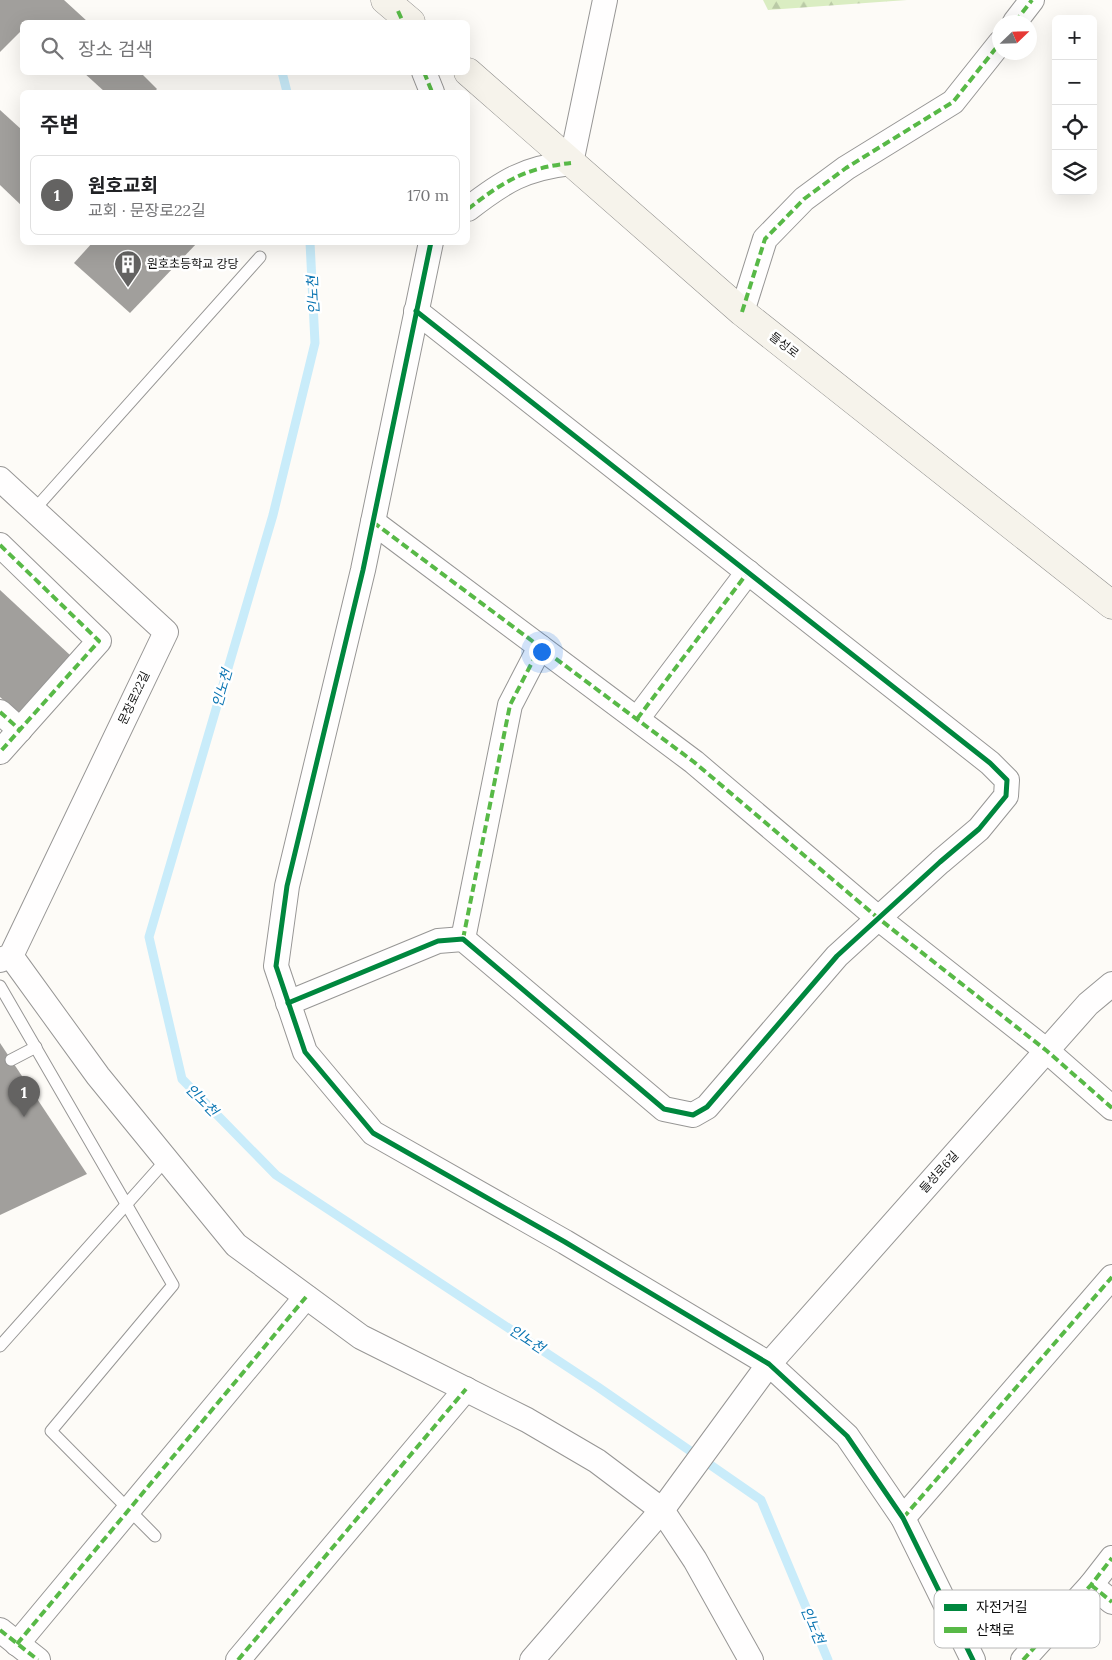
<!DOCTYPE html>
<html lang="ko">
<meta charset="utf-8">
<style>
body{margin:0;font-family:Lora,"Noto Sans KR",serif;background:#f2f2f2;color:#202124}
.controls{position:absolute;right:15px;top:15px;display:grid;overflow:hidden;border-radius:8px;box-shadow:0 5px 20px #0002}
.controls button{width:45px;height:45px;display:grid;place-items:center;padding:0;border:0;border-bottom:1px solid #e0e0e0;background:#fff;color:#202124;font:25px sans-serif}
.compass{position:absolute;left:992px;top:15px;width:45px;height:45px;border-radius:50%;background:#fff;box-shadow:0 5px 20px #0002;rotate:67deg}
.you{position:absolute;left:541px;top:651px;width:18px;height:18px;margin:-12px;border:4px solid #fff;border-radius:50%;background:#1a73e8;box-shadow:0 0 0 8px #1a73e833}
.badge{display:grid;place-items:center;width:32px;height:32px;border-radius:50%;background:#646362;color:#fff;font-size:16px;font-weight:700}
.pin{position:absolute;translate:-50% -41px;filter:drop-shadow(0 1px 2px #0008)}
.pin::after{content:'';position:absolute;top:26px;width:18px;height:15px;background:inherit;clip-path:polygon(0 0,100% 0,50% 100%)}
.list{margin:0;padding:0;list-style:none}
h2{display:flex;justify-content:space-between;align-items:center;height:65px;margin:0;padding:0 20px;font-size:21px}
h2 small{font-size:16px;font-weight:400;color:#757577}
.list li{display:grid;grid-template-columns:32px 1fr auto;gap:15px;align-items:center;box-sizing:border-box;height:80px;margin:0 10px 10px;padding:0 10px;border:1px solid #e0e0e0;border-radius:8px}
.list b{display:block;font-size:19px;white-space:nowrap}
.list p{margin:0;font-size:16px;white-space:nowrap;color:#757577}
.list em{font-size:16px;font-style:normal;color:#757577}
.icon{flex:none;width:28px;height:28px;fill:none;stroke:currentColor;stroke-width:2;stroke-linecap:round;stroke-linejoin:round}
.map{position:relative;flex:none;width:1112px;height:1660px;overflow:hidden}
.search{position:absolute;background:#fff;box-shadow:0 5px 20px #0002;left:20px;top:20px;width:450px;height:55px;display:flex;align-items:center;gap:12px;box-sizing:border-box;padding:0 18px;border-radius:8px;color:#757577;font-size:19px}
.panel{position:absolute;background:#fff;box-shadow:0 5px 20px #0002;left:20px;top:90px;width:450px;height:155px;border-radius:8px}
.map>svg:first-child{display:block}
.forest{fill:url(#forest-firs)}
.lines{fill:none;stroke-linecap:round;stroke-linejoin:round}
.stream{stroke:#c9ecfa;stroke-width:9}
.building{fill:#a19f9c}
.lane-casing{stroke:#979695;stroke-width:13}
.street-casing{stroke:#979695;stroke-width:26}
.secondary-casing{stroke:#8e8d8b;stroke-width:29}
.lane{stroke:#fffefe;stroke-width:11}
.street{stroke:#fffefe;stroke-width:24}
.secondary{stroke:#f6f3eb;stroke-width:28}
.quiet{stroke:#58b947;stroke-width:4;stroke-dasharray:8 4;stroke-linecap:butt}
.cycleway-casing{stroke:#fff;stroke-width:8}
.cycleway{stroke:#00873e;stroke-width:5}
.labels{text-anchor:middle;stroke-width:5;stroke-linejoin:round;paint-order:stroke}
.poi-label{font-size:12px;fill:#111;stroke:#fff;text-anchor:start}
.street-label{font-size:12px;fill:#111;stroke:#fff}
.water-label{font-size:14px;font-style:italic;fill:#0b75b2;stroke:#fff}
.key{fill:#fff;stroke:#b8b8b8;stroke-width:1}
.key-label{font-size:14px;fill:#111}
</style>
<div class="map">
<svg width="1112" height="1660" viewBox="0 0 1112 1660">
<defs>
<pattern id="forest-firs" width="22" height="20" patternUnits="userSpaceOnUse" patternTransform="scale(1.25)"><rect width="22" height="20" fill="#daedc2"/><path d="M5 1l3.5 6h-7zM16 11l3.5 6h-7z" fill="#bacaa6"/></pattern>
</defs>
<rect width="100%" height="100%" fill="#fdfbf7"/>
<!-- forest -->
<path class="forest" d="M763 0H907L768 10Z"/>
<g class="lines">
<!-- stream -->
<g class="stream">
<path d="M282 72 287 92"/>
<path d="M310 242 315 343 273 515 149 937 182 1079 276 1175 598 1387 761 1500 828 1660"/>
</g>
</g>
<!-- building -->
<g class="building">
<path d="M0 0H64L88 22H22V30L0 52Z"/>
<path d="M83 72H140L157 89 154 92H105Z"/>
<path d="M0 110 22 130V206L0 185Z"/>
<path d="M93 242H198L130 313 74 263Z"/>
<path d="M0 590 71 656 18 713 0 697Z"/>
<path d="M0 1043 87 1174 0 1215Z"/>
</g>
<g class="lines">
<!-- lane casing -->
<g class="lane-casing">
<g id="lane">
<path d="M34 510 260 257"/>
<path d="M0 986 173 1285 51 1431 155 1536"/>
<path d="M11 1060 36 1047"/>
<path d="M0 1346 166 1160"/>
</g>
</g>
<!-- street casing -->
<g class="street-casing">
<g id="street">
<path d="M1015 22 1032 0"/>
<path d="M424 72 432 92"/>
<path d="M468 209C504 181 525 168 571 163L605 0"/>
<path d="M431 242 363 570 287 886 276 966 305 1052 373 1133 565 1242 769 1364 847 1436 903 1518 973 1660"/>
<path d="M742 312 765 239 804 199 846 168 953 102 1000 43"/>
<path d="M0 479 166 632 11 956 0 960"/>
<path d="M373 522 694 762 878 918 1047 1051 1112 1108"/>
<path d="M0 545 99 641 0 752"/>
<path d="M0 712 20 730"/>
<path d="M637 719 748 572"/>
<path d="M463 939 510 705 540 647"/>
<path d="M11 956 98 1076 236 1245 361 1337 527 1420 597 1461 662 1510 695 1560 751 1660"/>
<path d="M288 1003 438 941 463 939 664 1109 693 1115 707 1107 837 956 940 862 979 829 1006 796 1007 780 990 763 416 311"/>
<path d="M903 1518 1112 1277"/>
<path d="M1091 1585 1112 1602"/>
<path d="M0 1630 38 1660"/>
<path d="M17 1644 306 1297"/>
<path d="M238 1660 466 1389"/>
<path d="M532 1660 662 1510 769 1364 1088 1004 1112 984"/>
<path d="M1023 1660 1091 1585 1112 1558"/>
</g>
</g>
<!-- secondary casing -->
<g class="secondary-casing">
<g id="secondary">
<path d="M385 0 411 22"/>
<path d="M468 72 742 312 1112 605"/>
</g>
</g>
<!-- lane -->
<use href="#lane" class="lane"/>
<!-- street -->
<use href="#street" class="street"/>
<!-- secondary -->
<use href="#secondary" class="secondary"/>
<!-- quiet -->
<g class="quiet">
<path d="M398 11 403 22"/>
<path d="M1015 22 1032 0"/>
<path d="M424 72 432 92"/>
<path d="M468 209C504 181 525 168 571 163"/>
<path d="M742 312 765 239 804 199 846 168 953 102 1000 43"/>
<path d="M373 522 694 762 878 918 1047 1051 1112 1108"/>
<path d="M0 545 99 641 0 752"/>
<path d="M0 712 20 730"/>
<path d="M637 719 748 572"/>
<path d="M463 939 510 705 540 647"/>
<path d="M903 1518 1112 1277"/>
<path d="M1091 1585 1112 1602"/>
<path d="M0 1630 38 1660"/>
<path d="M17 1644 306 1297"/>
<path d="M238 1660 466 1389"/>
<path d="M1023 1660 1091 1585 1112 1558"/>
</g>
<!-- cycleway casing -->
<g class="cycleway-casing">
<g id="cycleway">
<path d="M431 242 363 570 287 886 276 966 305 1052 373 1133 565 1242 769 1364 847 1436 903 1518 973 1660"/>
<path d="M288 1003 438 941 463 939 664 1109 693 1115 707 1107 837 956 940 862 979 829 1006 796 1007 780 990 763 416 311"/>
</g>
</g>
<!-- cycleway -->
<use href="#cycleway" class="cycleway"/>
</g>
<!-- icons -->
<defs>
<g id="building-pin" transform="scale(1.4375)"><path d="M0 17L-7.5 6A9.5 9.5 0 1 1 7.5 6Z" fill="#646362" stroke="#fff"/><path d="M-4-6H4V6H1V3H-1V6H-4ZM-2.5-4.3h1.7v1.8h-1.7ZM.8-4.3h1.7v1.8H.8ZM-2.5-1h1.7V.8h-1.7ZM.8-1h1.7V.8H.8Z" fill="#fff"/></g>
</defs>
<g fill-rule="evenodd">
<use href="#building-pin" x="128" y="264"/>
</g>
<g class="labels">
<!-- poi labels -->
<g class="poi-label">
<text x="147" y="268">원호초등학교 강당</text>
</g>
<!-- street labels -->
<g class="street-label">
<text transform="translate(784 345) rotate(38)" y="4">들성로</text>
<text transform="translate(134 698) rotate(-65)" y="4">문장로22길</text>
<text transform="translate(939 1172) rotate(-48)" y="4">들성로6길</text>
</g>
<!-- water labels -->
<g class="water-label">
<text transform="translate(313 295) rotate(-93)" y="5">인노천</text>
<text transform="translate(222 688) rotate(-74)" y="5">인노천</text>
<text transform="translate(202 1100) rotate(45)" y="5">인노천</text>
<text transform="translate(527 1339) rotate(33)" y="5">인노천</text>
<text transform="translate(813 1625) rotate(67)" y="5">인노천</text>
</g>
</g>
<!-- legend -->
<rect x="934" y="1590" width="166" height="58" rx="8" class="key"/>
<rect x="944" y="1604" width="23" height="7" fill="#00873e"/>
<rect x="944" y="1627" width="23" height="6" fill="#58b947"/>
<g class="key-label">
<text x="976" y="1612">자전거길</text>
<text x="976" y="1635">산책로</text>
</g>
</svg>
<div class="controls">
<button>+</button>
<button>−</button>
<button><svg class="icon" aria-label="locate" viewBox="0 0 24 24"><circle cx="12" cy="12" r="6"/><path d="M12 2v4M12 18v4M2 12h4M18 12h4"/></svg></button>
<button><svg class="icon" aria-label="layers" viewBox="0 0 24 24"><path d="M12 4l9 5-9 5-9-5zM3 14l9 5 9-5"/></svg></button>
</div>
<svg class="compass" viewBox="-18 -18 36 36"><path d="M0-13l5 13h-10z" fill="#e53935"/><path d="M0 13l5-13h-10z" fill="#757577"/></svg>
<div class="you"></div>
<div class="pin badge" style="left:24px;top:1117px">1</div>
<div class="search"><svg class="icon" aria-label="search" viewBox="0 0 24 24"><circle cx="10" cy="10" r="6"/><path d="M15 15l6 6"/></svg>장소 검색</div>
<section class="panel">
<h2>주변<small></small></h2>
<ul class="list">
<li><span class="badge">1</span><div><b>원호교회</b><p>교회 · 문장로22길</p></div><em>170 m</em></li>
</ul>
</section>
</div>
